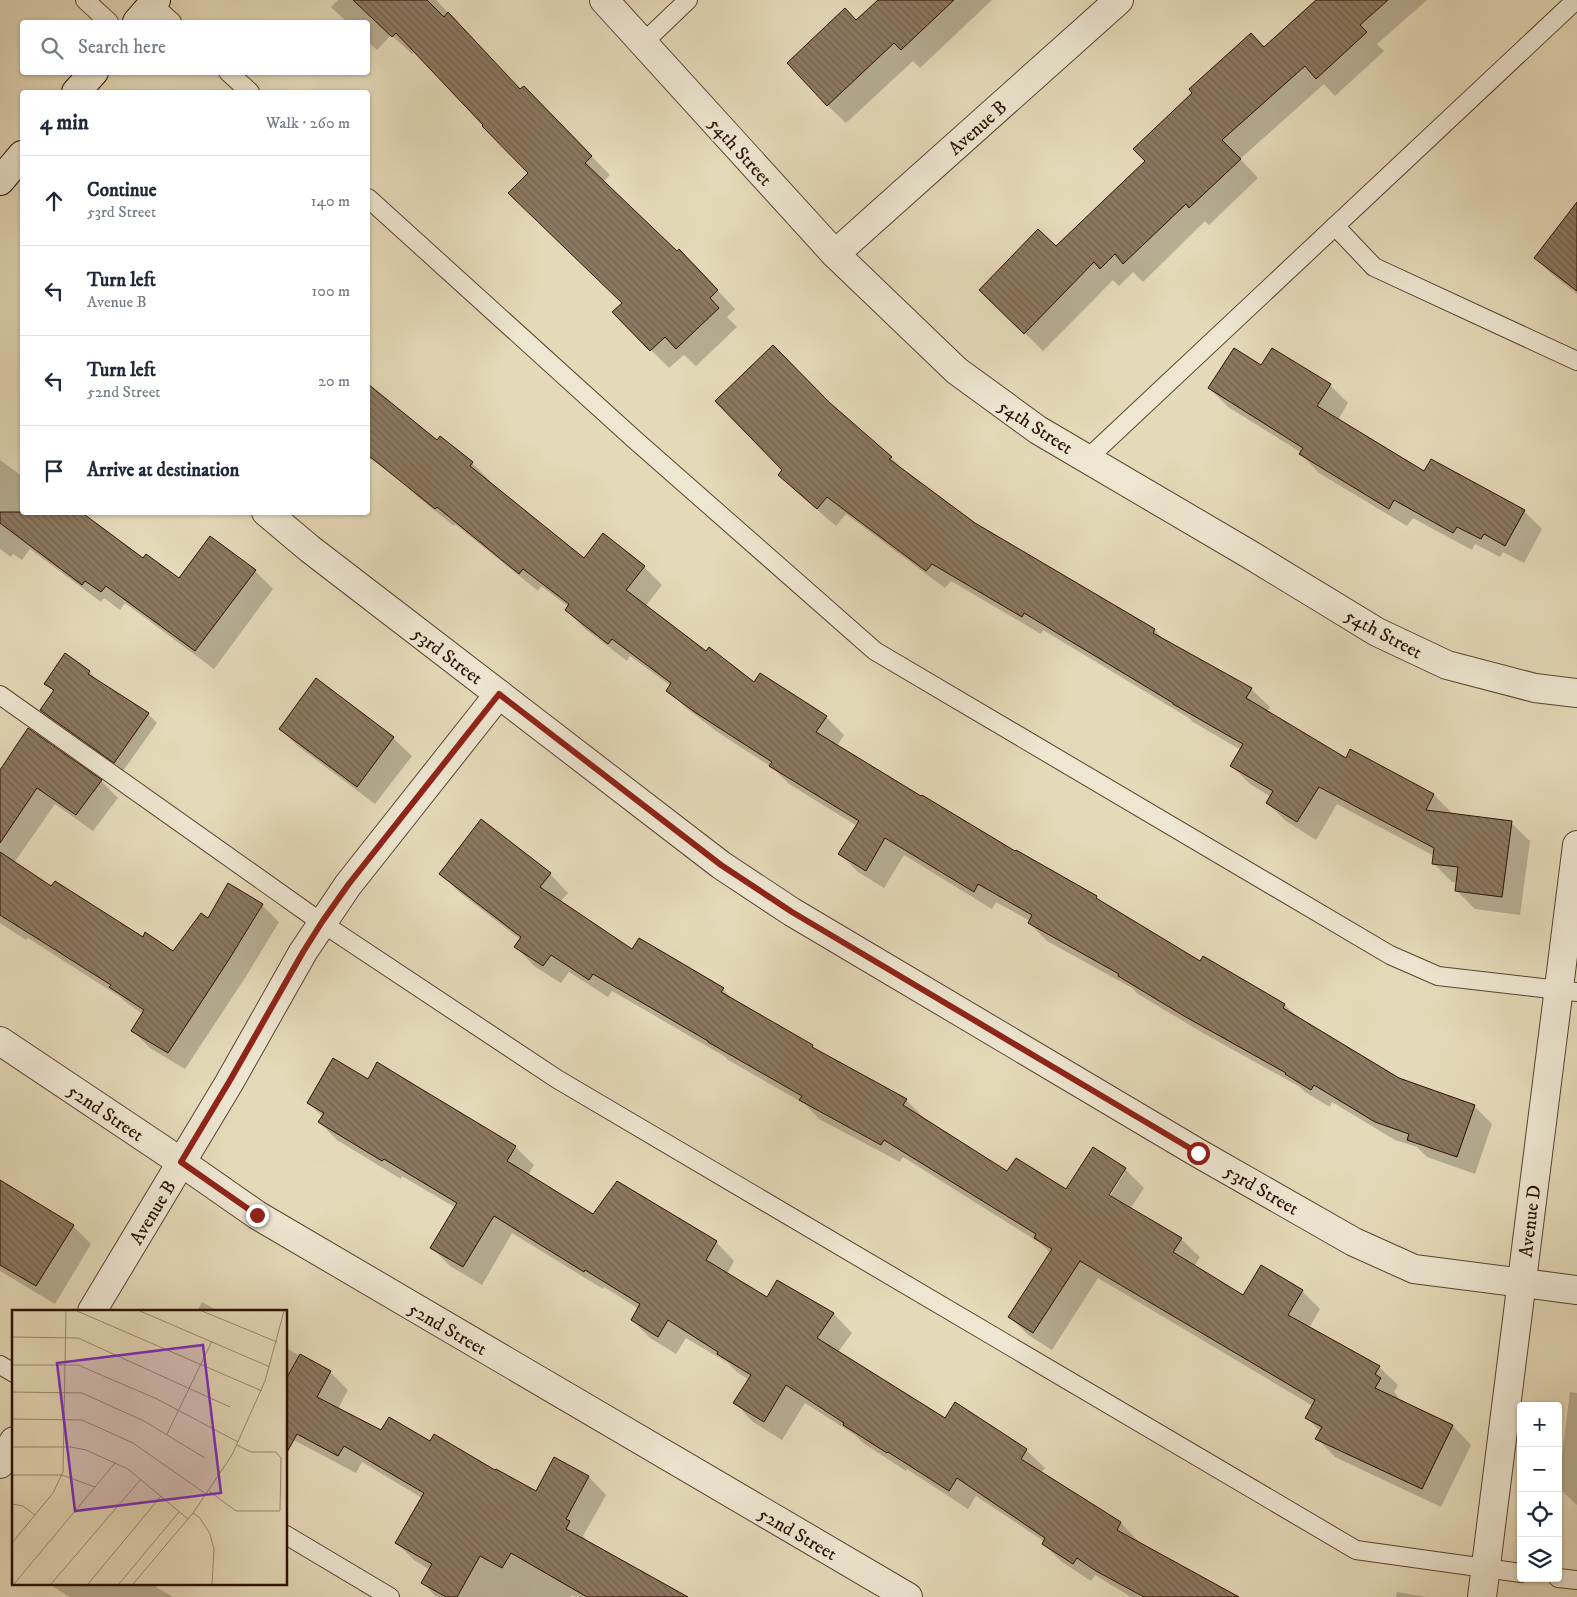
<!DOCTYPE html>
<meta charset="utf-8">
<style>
body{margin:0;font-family:"IM FELL DW Pica",serif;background:#f2f2f3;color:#1f2937}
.controls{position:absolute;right:15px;bottom:15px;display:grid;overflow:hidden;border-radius:5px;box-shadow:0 1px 4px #0004}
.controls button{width:45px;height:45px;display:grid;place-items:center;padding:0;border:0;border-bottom:1px solid #e0e1e3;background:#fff;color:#1f2937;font:25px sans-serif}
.stop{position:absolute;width:15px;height:15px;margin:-11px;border:4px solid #8f2418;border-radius:50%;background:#fff}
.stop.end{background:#8f2418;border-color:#fff;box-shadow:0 1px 5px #0008}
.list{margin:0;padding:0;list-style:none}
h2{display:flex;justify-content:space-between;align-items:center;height:65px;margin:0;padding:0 20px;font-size:21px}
h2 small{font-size:16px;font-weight:400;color:#747a83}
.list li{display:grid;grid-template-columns:32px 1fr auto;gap:15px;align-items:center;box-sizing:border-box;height:90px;padding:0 20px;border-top:1px solid #e0e1e3}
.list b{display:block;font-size:19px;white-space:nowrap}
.list p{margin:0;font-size:16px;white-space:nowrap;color:#747a83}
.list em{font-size:16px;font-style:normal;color:#747a83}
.icon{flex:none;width:28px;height:28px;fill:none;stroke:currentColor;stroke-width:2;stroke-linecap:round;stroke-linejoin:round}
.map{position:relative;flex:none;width:1577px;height:1597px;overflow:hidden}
.search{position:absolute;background:#fff;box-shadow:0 1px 4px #0004;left:20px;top:20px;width:350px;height:55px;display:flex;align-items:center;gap:12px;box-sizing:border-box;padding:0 18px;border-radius:5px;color:#747a83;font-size:19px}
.panel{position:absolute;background:#fff;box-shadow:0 1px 4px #0004;left:20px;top:90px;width:350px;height:425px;border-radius:5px}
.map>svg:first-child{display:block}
.shadow{fill:#0003;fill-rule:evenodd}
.building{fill:url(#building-back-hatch);stroke:#2c1102}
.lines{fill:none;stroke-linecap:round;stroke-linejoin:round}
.service-casing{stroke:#5a4330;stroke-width:20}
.minor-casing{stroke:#5a4330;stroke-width:30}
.secondary-casing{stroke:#2c1102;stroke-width:30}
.service{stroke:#ede6d1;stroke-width:18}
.minor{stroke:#ede6d1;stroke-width:28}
.secondary{stroke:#ede6d1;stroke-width:28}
.route{stroke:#8f2418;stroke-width:6}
.labels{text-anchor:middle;stroke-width:4;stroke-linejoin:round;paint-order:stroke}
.street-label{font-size:19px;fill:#2c1102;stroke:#ede6d1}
.inset-road{fill:none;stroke:#9a896f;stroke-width:1}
.view{fill:#7b2cbf;fill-opacity:0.15;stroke:#7b2cbf;stroke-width:2.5}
.inset-edge{fill:none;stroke:#2c1102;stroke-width:2.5}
</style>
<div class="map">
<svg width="1577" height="1597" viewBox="0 0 1577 1597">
<defs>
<pattern id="building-back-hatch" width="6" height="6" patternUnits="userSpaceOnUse" patternTransform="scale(1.25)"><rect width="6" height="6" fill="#8c7961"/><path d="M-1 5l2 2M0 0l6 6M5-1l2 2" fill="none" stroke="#73624e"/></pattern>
</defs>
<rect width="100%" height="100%" fill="#e4d9b8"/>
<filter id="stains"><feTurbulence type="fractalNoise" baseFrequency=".004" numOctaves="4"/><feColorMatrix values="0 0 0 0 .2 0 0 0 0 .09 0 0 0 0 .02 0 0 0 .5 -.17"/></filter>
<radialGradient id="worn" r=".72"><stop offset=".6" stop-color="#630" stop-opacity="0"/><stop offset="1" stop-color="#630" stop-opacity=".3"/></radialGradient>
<!-- shadow -->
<g class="shadow">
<path d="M338 0H436L521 90 542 106 610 175 603 182 677 253 698 269 735 309 727 317 737 327 696 366 684 355 669 368 651 350 624 303 530 173 415 51 412 54 391 35 377 50 368 42V22H347L331 7Z"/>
<path d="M879 0H992L920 68 913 61 846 123 827 105 856 21Z"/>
<path d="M1317 0H1427L1377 44 1384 51 1335 96 1324 84 1240 159 1258 178 1209 225 1205 221 1143 282 1133 272 1119 286 1113 280 1043 351 981 290 1056 247Z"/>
<path d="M1577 204V294L1554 276 1535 258Z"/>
<path d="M1262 366 1330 385 1348 403 1338 420 1425 473 1524 511 1542 529 1524 563 1503 552 1500 557 1475 544 1472 550 1413 518 1407 526 1319 473 1301 454 1302 453 1228 407 1209 388Z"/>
<path d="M368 387 437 441 472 463 490 481 488 483 584 560 644 567 662 585 645 607 706 653 755 684 826 717 844 735 837 746 1015 853 1096 897 1102 904 1201 963 1203 958 1285 1005 1299 1019 1399 1080 1474 1106 1492 1124 1475 1174 1427 1157 1417 1147 1395 1140 1332 1102 1330 1107 1305 1092 1300 1087 1203 1033 1138 994 1132 988 1047 941 1029 923 1030 921 996 902 992 909 904 855 884 888 858 872 840 854 857 826 789 784 773 768 716 731 686 708 668 690 671 686 630 656 627 661 584 628 566 610 569 607 541 586 538 591 455 524 454 526 418 497 404 483 368 457Z"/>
<path d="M831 406 891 457 908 475 975 524 1155 630 1165 641 1251 689 1270 707 1267 712 1346 760 1351 751 1434 795 1452 813 1511 823 1530 841 1520 915 1475 909 1456 890 1457 882H1452L1433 863 1434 856 1337 804 1316 840 1286 821 1267 803 1271 797 1250 784 1232 766 1241 750 1193 722 1189 718 1043 630 1041 634 951 581 945 588 846 514 836 526 798 493 780 475Z"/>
<path d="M0 460 22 476V512L143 559 179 580 255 571 273 589 214 669 125 603 120 610 104 598 101 602 30 549 22 560 13 554 11 557 0 549Z"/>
<path d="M65 655 90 672 98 682 148 714 157 723 123 771 51 719 42 710 54 692 46 684Z"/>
<path d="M280 729 393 738 412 756 375 804 299 747Z"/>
<path d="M0 771 101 781 118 798 93 831 55 804 14 863 52 888 143 939 174 953 208 920 262 905 279 922 245 978 185 1069 150 1048 133 1031 143 1014 128 1004 120 997 28 938 26 940 0 923Z"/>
<path d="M440 873 550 874 568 893 560 902 633 951 723 989 735 1002 812 1046 818 1052 906 1100 924 1118 923 1120 1008 1173 1067 1191 1093 1149 1125 1169 1144 1188 1130 1209 1181 1239 1200 1257 1194 1267 1243 1297 1302 1291 1320 1309 1309 1328 1379 1367 1398 1385 1394 1392 1398 1397 1397 1400 1453 1426 1471 1445 1441 1507 1335 1457 1317 1438 1321 1432 1306 1417 1313 1406 1098 1278 1052 1350 1028 1335 1010 1317 1051 1253 1040 1243 903 1157 900 1162 819 1119 805 1104 728 1060 724 1056 612 991 608 997 569 972 561 983 534 966 516 947 521 940 459 892ZM1122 1172H1125L1107 1201 1105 1200Z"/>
<path d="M368 1081 408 1082 515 1147 534 1165 528 1175 594 1215 716 1242 734 1261 727 1274 767 1298 778 1281 834 1314 852 1333 838 1352 945 1420 1026 1450 1045 1468 1041 1473 1121 1523 1139 1542 1138 1543 1238 1597H1131L1095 1575 1091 1581 1062 1562 1043 1544 1045 1542 976 1496 968 1509 907 1469 906 1471 863 1443 855 1435 805 1403 782 1440 753 1422 735 1403 749 1380 737 1372 728 1363 686 1338 676 1354 650 1338 632 1320 639 1309 604 1287 603 1289 512 1233 482 1285 450 1266 432 1248 456 1208 402 1176 401 1179 337 1140 319 1122 323 1117 308 1102Z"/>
<path d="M0 1182 73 1226 91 1244 55 1304 0 1271Z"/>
<path d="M202 1302 218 1311H197Z"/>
<path d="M286 1348 330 1372 348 1390 338 1409 382 1432 430 1443 496 1472 536 1492 555 1459 589 1477 606 1495 583 1536 587 1540 586 1541 685 1597H576L572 1595 571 1597H436L423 1583 430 1570 414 1560 396 1542 422 1498 362 1462 356 1473 286 1436Z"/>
<path d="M1570 1392 1577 1393V1505L1558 1487Z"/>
<path d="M49 1583H156V1587L173 1597H70L55 1588Z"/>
<path d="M1397 1592 1426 1597H1396Z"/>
</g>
<!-- building -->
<g class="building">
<path d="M353 0H427L444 17 448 12 520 89 524 86 592 156 585 163 677 251 679 249 718 290 710 298 719 308 676 349 665 337 650 351 612 312 622 303 508 193 528 173 482 126 483 125 396 33 392 37Z"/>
<path d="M878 0H954L901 50 894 43 827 106 787 63 845 8 856 20Z"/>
<path d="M1316 0H1388L1360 25 1367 32 1316 79 1305 66 1222 140 1241 159 1189 208 1186 204 1123 264 1115 254 1100 269 1094 262 1024 334 979 290 1038 229 1056 246 1145 161 1133 149 1192 93 1189 89 1251 33 1264 47Z"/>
<path d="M1577 202V291L1534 258Z"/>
<path d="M773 345 830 403 892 457 889 459 975 523 1155 629 1153 633 1252 688 1246 698 1346 758 1350 749 1434 794 1426 810 1512 821 1502 897 1455 891 1458 867 1432 864 1434 848 1319 787 1297 822 1266 803 1273 791 1230 766 1243 744 1173 704V703L1024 613 1022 617 932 564 926 571 827 497 817 509 778 475 782 470 715 401Z"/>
<path d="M1234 348 1261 365 1272 348 1331 384 1317 406 1424 471 1431 459 1525 510 1505 546 1484 534 1481 539 1457 527 1453 533 1394 500 1389 509 1299 454 1303 448 1208 388Z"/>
<path d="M368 384 437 440 440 436 473 462 470 466 584 558 603 533 645 566 626 590 706 651 709 647 754 682 760 673 827 716 816 732 921 796 922 795 1015 851 1016 850 1097 896 1096 898 1200 961 1203 956 1285 1004 1283 1008 1399 1078 1475 1105 1457 1157 1407 1140 1409 1134 1375 1122 1314 1085 1311 1090 1285 1074 1286 1073 1184 1016 1118 976 1119 974 1028 923 1032 915 978 884 974 892 885 838 866 871 838 854 859 821 769 766 772 762 696 713 666 691 671 683 612 639 608 644 565 610 569 604 523 569 519 574 437 507 435 509 368 455Z"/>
<path d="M0 512H81L143 558 146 554 179 578 210 536 256 570 195 651 106 586 101 592 85 581 82 585 0 523Z"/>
<path d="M65 653 90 671 88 674 149 713 114 763 40 710 54 690 44 684Z"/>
<path d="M316 678 394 737 357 787 279 729Z"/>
<path d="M28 728 102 780 76 815 37 788 0 843V770Z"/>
<path d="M481 819 551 873 540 887 632 949 639 938 724 988 721 992 813 1045 812 1047 907 1099 903 1105 1007 1171 1016 1158 1066 1189 1093 1147 1126 1168 1109 1195 1182 1238 1173 1252 1243 1295 1261 1265 1303 1290 1288 1315 1380 1366 1375 1374 1381 1378 1375 1388 1453 1425 1422 1489 1315 1439 1322 1427 1305 1418 1315 1400 1080 1261 1033 1333 1008 1317 1052 1249 1034 1238 1036 1234 884 1140 881 1145 799 1100 802 1096 708 1042V1041L593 974 589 980 551 955 543 966 514 947 521 937 439 874Z"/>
<path d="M0 852 51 886 55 881 143 937 145 932 173 951 201 913 208 918 228 883 263 904 228 961 168 1053 131 1031 144 1010 109 987 111 985 0 915Z"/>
<path d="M333 1058 368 1079 377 1062 408 1081 516 1146 507 1161 593 1214 617 1181 717 1241 706 1260 767 1297 777 1280 834 1313 817 1338 945 1418 955 1402 1027 1449 1021 1459 1121 1522 1117 1530 1239 1597H1144L1096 1571 1077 1558 1073 1564 1042 1544 1045 1538 957 1478 949 1491 888 1452 887 1453 843 1425 844 1423 786 1385 764 1422 733 1403 751 1375 717 1354 718 1352 668 1320 658 1337 631 1320 640 1304 585 1270 584 1272 494 1216 463 1267 430 1248 457 1203 384 1159 382 1161 318 1122 324 1113 307 1103Z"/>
<path d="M0 1180 74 1225 36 1286 0 1265Z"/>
<path d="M300 1354 331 1371 317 1397 381 1430 389 1417 430 1441 434 1434 495 1470 496 1469 536 1491 554 1457 589 1476 566 1519 570 1521 566 1529 688 1597H587L511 1553 502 1568 480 1556 457 1597H446L421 1583 432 1564 395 1543 424 1493 344 1446 338 1456 297 1434 286 1454V1379Z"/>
</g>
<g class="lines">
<!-- service casing -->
<g class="service-casing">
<g id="service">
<path d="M85 0 109 22"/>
<path d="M152 4 172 22"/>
<path d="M643 43 688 0"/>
<path d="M228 72 250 92"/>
<path d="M368 198 634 439 875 651 1390 955 1438 976 1577 992"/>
<path d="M1335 226 1374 267 1577 361"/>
<path d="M1087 459 1576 0"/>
<path d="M0 695 322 923 557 1079 1356 1550 1521 1573"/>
<path d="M0 1365 14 1373"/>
<path d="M286 1535 390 1597"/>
<path d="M1558 1578 1577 1580"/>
</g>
</g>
<!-- minor casing -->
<g class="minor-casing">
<g id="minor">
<path d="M604 0 835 254 957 371 1038 430 1249 554 1377 632 1447 665 1535 688 1577 693"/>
<path d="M835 254 1119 0"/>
<path d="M266 512 310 549 721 865 792 912 1198 1153 1354 1242 1414 1269 1577 1290"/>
<path d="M0 1041 181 1162 257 1215 908 1597"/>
<path d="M92 1311 229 1083 303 952 348 885 499 694"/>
<path d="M0 1464 14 1441"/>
<path d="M1482 1597 1577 845"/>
</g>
</g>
<!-- secondary casing -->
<g class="secondary-casing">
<g id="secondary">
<path d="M137 22 156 0"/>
<path d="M76 92 94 72"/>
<path d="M0 181 22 155"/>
</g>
</g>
<!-- service -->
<use href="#service" class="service"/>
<!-- minor -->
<use href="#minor" class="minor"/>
<!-- secondary -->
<use href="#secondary" class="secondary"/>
</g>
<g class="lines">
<!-- route -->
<path class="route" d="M257 1215 181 1162 229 1082 303 952 322 922 348 885 499 694 721 865 792 912 1198 1153"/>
</g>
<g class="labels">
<!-- street labels -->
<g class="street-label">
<text transform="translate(977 127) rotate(-42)" y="7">Avenue B</text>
<text transform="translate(741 151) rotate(48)" y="7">54th Street</text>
<text transform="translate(1036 426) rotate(33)" y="7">54th Street</text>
<text transform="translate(1384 633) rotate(28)" y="7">54th Street</text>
<text transform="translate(448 655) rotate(37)" y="7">53rd Street</text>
<text transform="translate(106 1112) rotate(34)" y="7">52nd Street</text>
<text transform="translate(1262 1189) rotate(30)" y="7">53rd Street</text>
<text transform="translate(152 1212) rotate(-59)" y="7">Avenue B</text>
<text transform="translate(1529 1221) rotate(-83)" y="7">Avenue D</text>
<text transform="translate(448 1328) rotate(30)" y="7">52nd Street</text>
<text transform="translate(798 1533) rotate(30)" y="7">52nd Street</text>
</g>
</g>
<!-- overview -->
<g transform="translate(12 1310)">
<rect width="275" height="275" fill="#e4d9b8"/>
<path class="inset-road" d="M65 1 250 81M128 1 258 57M190 1 265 32M0 27 66 28 218 97M0 55H66L145 89 226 132M0 82 70 83 132 111 193 148M0 109 70 110 121 133 194 184M155 124 200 31M0 137H59L74 140 116 159 176 209M0 165H50L83 177M197 181 224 201H268L269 148 264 142H239L225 135M0 194 11 196 23 205M181 203 188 208 198 224 202 239 200 274M0 233 41 183 51 162 54 1M2 274 103 153M39 274 129 169M76 274 149 186M107 274 167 202M121 274 181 203 220 145 253 71 272 1"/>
<path class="view" d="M191 35 209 183 63 201 45 53Z"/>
<rect width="275" height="275" class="inset-edge"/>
</g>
<rect width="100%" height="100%" filter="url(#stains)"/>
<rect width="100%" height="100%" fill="url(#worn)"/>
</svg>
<div class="controls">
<button>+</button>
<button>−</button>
<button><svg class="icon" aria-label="locate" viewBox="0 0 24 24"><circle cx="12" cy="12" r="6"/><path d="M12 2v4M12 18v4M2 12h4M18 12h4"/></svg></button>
<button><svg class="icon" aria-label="layers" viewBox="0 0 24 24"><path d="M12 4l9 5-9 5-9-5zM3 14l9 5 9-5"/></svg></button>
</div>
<div class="stop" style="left:1198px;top:1153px"></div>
<div class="stop end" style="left:257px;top:1215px"></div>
<div class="search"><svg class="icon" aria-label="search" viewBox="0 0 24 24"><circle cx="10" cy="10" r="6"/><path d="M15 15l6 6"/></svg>Search here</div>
<section class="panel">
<h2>4 min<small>Walk · 260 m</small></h2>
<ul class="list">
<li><svg class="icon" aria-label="ahead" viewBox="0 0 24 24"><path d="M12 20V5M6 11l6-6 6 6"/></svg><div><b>Continue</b><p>53rd Street</p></div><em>140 m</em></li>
<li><svg class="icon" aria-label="left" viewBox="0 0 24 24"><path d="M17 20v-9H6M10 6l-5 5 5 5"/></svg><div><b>Turn left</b><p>Avenue B</p></div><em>100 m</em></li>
<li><svg class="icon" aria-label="left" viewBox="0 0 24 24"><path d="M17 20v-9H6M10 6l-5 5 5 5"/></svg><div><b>Turn left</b><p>52nd Street</p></div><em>20 m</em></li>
<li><svg class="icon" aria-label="arrive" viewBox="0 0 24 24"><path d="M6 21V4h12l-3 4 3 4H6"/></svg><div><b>Arrive at destination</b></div></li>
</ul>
</section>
</div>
